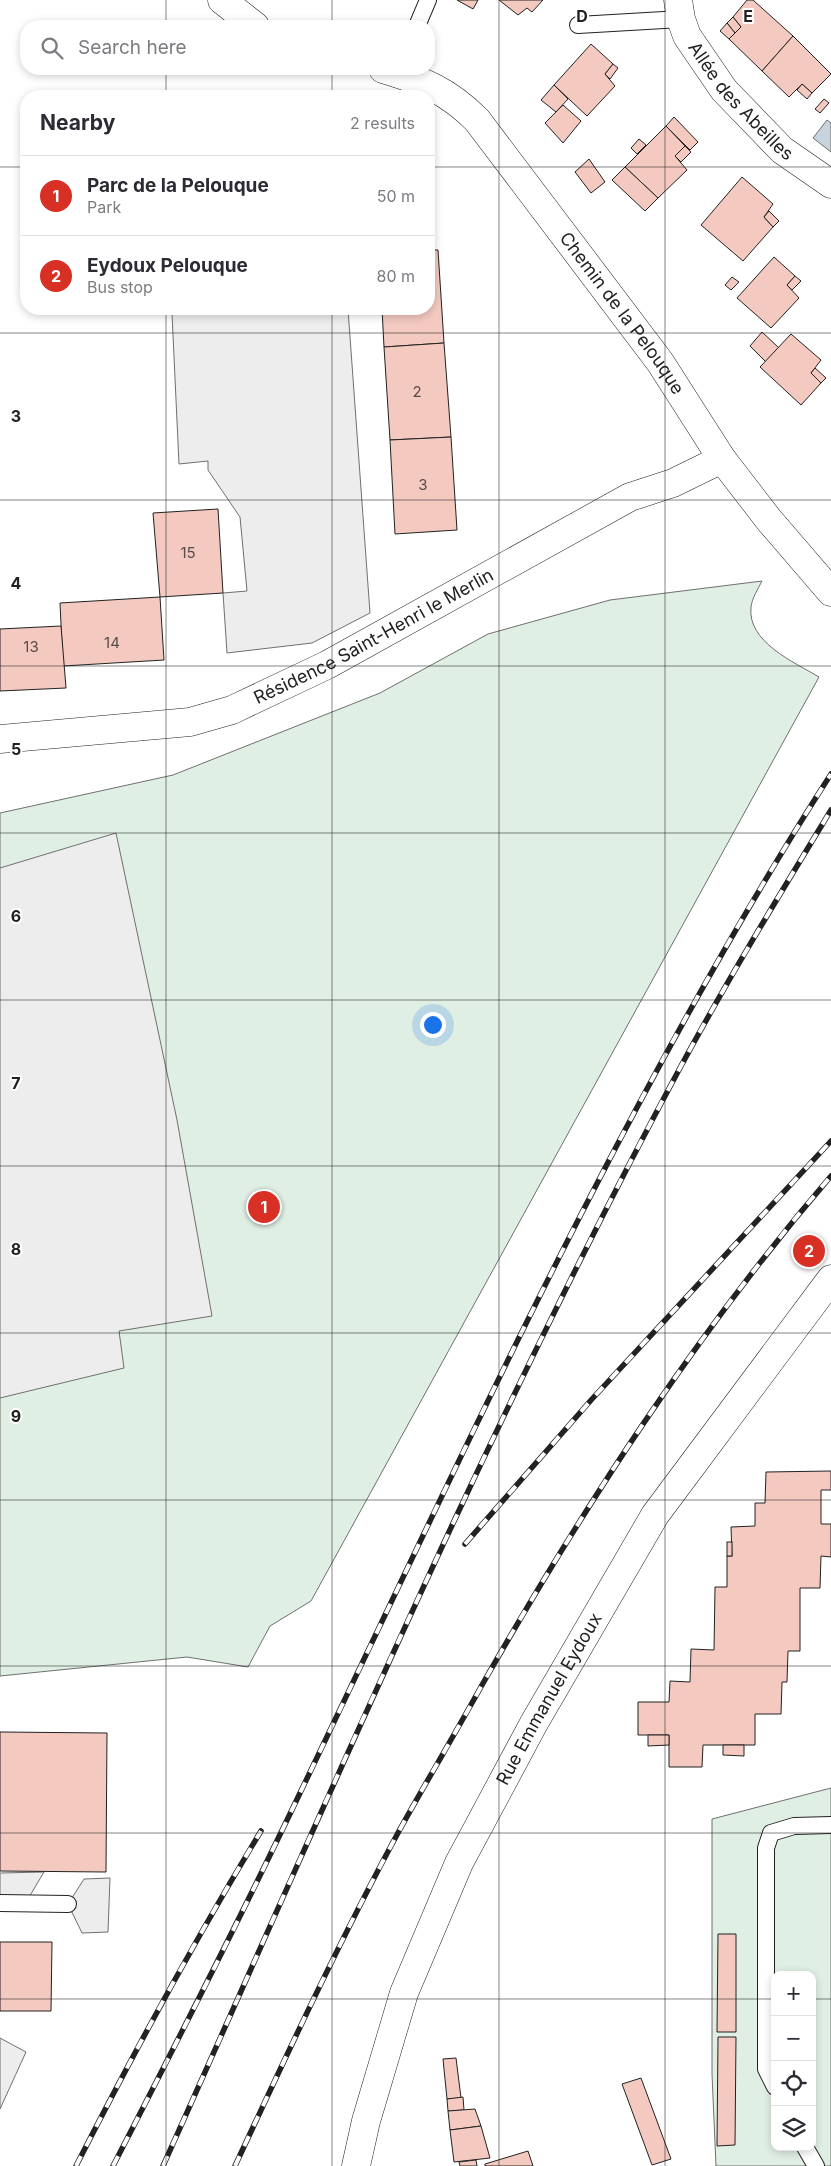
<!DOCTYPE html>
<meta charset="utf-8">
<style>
body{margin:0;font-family:Inter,sans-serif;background:#f7f7f7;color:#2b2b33}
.controls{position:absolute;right:15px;bottom:15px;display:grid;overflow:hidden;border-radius:10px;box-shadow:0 2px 8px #0003}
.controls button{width:45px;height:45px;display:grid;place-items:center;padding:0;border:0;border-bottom:1px solid #e1e1e2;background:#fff;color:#2b2b33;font:25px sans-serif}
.you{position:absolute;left:432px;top:1024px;width:18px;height:18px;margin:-12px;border:4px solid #fff;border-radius:50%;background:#1a73e8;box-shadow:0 0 0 8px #1a73e833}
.badge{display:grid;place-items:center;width:32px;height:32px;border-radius:50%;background:#d93025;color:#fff;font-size:16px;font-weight:700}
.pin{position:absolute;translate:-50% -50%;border:2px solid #fff;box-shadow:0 1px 5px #0006}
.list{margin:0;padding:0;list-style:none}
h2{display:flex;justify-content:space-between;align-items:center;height:65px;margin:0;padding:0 20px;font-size:21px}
h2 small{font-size:16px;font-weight:400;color:#7c7c81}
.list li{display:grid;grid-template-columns:32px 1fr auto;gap:15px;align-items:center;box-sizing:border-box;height:80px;padding:0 20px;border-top:1px solid #e1e1e2}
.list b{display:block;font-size:19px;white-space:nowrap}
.list p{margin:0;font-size:16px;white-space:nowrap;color:#7c7c81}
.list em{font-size:16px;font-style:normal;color:#7c7c81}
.icon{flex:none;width:28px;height:28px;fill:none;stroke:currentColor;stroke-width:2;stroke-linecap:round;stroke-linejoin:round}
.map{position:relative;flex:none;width:831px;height:2166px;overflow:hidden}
.search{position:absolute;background:#fff;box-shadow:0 2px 8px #0003;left:20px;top:20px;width:415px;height:55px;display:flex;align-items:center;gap:12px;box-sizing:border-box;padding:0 18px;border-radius:20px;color:#7c7c81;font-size:19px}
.panel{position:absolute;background:#fff;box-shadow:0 2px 8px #0003;left:20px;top:90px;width:415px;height:225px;border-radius:20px}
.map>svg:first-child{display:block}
.green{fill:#e0efe3;stroke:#6f6f6f;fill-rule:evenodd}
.parking{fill:#ededed;stroke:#6f6f6f}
.water{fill:#c7d3dd;stroke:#6f6f6f}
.building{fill:#f3c9c0;stroke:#222}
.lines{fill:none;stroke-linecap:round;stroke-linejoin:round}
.service-casing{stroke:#222;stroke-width:18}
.minor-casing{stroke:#222;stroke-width:29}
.tertiary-casing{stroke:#222;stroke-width:29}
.service{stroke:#fff;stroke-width:16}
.minor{stroke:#fff;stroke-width:28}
.tertiary{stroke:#fff;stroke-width:28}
.rail-casing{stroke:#222;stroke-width:5.5}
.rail{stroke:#fff;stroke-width:4;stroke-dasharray:11;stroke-linecap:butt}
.grid{fill:none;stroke:#222;stroke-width:1;stroke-opacity:0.55}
.labels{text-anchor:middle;stroke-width:4;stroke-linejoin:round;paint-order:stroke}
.number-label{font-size:15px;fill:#564c4a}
.street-label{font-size:18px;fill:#222;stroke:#fff}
.grid-label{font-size:16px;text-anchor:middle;font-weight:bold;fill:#222;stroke:#fff;stroke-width:4;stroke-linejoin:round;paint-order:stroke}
</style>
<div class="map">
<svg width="831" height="2166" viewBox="0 0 831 2166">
<rect width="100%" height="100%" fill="#fff"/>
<!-- green -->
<g class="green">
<path d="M762 581C758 589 752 598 751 607 747 642 794 662 819 677L311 1601 270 1626 248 1667 187 1657 0 1676V813L173 775 380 693 488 634 610 600Z"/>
<path d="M831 1788V2166H716L712 2074V1819ZM775 1975H812V2147H775Z"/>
</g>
<!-- parking -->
<g class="parking">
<path d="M275 309H348L370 613 312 643 227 653 223 593 247 591 240 517 208 470V461L179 464 172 314 275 311Z"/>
<path d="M116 833 177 1120 212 1316 119 1331 124 1368 0 1398V868Z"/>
<path d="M44 1872 25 1904 0 1903V1873Z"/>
<path d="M110 1878 108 1932 82 1933 68 1904 84 1879Z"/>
<path d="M0 2038 26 2052 0 2109Z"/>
</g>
<!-- water -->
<path class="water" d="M827 120 831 123V152L813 138Z"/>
<!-- building -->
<g class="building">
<path d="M457 0H478L473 9Z"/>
<path d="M499 0H543L532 12 527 8 518 15Z"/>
<path d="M747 0H753L793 36 762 71 729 39 741 27 733 17Z"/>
<path d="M733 17 741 27 735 33 727 23Z"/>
<path d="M727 23 735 33 729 39 720 31Z"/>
<path d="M793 36 831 74 812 93 802 84 789 97 762 71Z"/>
<path d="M591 44 613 64 605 74 615 86 587 116 554 85Z"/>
<path d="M613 64 618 68 610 79 605 74Z"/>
<path d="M802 84 812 93 807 99 797 90Z"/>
<path d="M554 85 568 99 556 112 541 100Z"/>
<path d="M824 99 829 103 820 113 815 109Z"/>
<path d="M563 105 581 121 563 143 545 123Z"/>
<path d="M674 117 698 142 690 150 666 126Z"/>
<path d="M666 126 685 146 675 156 687 170 658 198 625 167Z"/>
<path d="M639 139 646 145 637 154 631 148Z"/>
<path d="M685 146 691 152 681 162 675 156Z"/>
<path d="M589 159 605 182 591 193 575 172Z"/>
<path d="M625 167 658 198 645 211 612 180Z"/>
<path d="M742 177 773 204 764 217 773 227 743 261 701 225Z"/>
<path d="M769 211 779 221 773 227 764 217Z"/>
<path d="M429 250H438L444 343 384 347 382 309H429Z"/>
<path d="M774 257 795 276 787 285 799 298 771 328 737 298Z"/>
<path d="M795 276 801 281 792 290 787 285Z"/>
<path d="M732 277 739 282 731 290 725 285Z"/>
<path d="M762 332 779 348 766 362 750 346Z"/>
<path d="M791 334 821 360 811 373 821 383 801 405 760 367Z"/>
<path d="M444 343 451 437 390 440 384 347Z"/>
<path d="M815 368 826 378 821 383 811 373Z"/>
<path d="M451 437 457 530 395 534 390 440Z"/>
<path d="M218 509 223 593 160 597 153 513Z"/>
<path d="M160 597 164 660 63 666 60 603Z"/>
<path d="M61 626 66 688 0 691V629Z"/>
<path d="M831 1471V1490H821V1524H831V1557L821 1556 820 1588H800V1651H788L787 1682H782L781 1714H755V1745H703L702 1767H669V1735H638V1702H669L670 1681 690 1682 691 1649 714 1650 715 1587H727V1556H732L731 1527 755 1526V1503H765L766 1472Z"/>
<rect x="727" y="1542" width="5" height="14"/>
<path d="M0 1732 107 1733 106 1872 0 1871Z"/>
<path d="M648 1735H669V1745L648 1746Z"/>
<path d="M723 1745H744V1756L723 1755Z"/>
<path d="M718 1934H736V2032H717Z"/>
<path d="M0 1942H52L51 2011H0Z"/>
<path d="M718 2037H736L735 2145 717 2146Z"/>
<path d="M456 2058 461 2098 447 2099 443 2059Z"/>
<path d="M641 2078 671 2159 652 2165 622 2084Z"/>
<path d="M463 2097 464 2110 448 2111 447 2099Z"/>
<path d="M475 2109 481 2126 450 2130 448 2111Z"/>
<path d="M481 2126 490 2158 454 2162 450 2130Z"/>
<path d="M528 2151 533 2166H485V2164Z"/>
<path d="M476 2160 477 2166H460L459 2162Z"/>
</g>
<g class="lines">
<!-- service casing -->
<g class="service-casing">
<g id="service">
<path d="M578 25 681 19"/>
<path d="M417 26 428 0"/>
<path d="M0 1903 68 1904"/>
<path d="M775 2087 766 2069V1848L771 1833 794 1826 831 1825"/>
<path d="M805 2147 816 2166"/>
</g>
</g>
<!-- minor casing -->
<g class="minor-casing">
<g id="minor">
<path d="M222 0 255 26"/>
<path id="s1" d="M678 0 681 19 687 36 724 90 782 150 831 184"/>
<path id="s2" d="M383 69C423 81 447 90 477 120L660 362 722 459 769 520 831 592"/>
<path id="s3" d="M0 739 190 722 232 710 327 665 630 497 673 483 722 459"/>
</g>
</g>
<!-- tertiary casing -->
<g class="tertiary-casing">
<g id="tertiary">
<path id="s4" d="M356 2166 366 2121 404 1993 459 1863 534 1723 655 1515 831 1279"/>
</g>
</g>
<!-- service -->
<use href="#service" class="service"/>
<!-- minor -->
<use href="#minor" class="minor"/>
<!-- tertiary -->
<use href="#tertiary" class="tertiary"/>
<!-- rail casing -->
<g class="rail-casing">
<g id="rail">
<path d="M465 1544 592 1399 831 1141"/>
<path d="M76 2166C134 2052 195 1940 261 1831"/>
<path d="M113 2166C177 2042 240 1919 300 1793 466 1448 624 1097 831 774"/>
<path d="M163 2166C329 1796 489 1423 681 1066 728 979 780 894 831 810"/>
<path d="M235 2166C287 2054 340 1940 399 1831 426 1782 455 1734 482 1685 584 1506 697 1332 831 1176"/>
</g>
</g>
<!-- rail -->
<use href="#rail" class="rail"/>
</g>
<!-- grid -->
<path class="grid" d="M166 0V26M332 0V26M499 0V2166M665 0V2166M166 69V96M332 69V96M0 167H26M429 167H831M166 309V2166M332 309V2166M0 333H831M0 500H831M0 666H831M0 833H831M0 1000H831M0 1166H831M0 1333H831M0 1500H831M0 1666H831M0 1833H831M0 1999H775M812 1999H831"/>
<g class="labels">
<!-- number labels -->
<g class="number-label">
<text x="417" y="397">2</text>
<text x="423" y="490">3</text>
<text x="188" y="558">15</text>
<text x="112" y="648">14</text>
<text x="31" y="652">13</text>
</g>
<!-- street labels -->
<g class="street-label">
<text dy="6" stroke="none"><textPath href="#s1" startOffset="122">Allée des Abeilles</textPath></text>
<text dy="6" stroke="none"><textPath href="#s2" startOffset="350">Chemin de la Pelouque</textPath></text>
<text dy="6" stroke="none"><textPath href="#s3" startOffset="394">Résidence Saint-Henri le Merlin</textPath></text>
<text dy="6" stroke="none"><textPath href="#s4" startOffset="508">Rue Emmanuel Eydoux</textPath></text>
</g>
</g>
<g class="grid-label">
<text x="582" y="22">D</text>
<text x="748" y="22">E</text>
<text x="16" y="422">3</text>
<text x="16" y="589">4</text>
<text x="16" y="755">5</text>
<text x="16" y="922">6</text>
<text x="16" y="1089">7</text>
<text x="16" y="1255">8</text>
<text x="16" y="1422">9</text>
</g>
</svg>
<div class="controls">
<button>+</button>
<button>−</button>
<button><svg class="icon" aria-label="locate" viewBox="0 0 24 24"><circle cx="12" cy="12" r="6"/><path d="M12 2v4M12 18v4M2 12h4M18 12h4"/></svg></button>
<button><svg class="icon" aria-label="layers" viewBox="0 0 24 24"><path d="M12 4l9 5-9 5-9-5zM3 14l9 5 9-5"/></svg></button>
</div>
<div class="you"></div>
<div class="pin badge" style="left:264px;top:1207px">1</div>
<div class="pin badge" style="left:809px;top:1251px">2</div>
<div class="search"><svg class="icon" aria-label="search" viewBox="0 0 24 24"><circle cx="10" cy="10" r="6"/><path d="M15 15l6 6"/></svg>Search here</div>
<section class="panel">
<h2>Nearby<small>2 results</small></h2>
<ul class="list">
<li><span class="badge">1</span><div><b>Parc de la Pelouque</b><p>Park</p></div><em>50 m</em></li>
<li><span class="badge">2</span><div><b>Eydoux Pelouque</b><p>Bus stop</p></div><em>80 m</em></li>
</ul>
</section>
</div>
